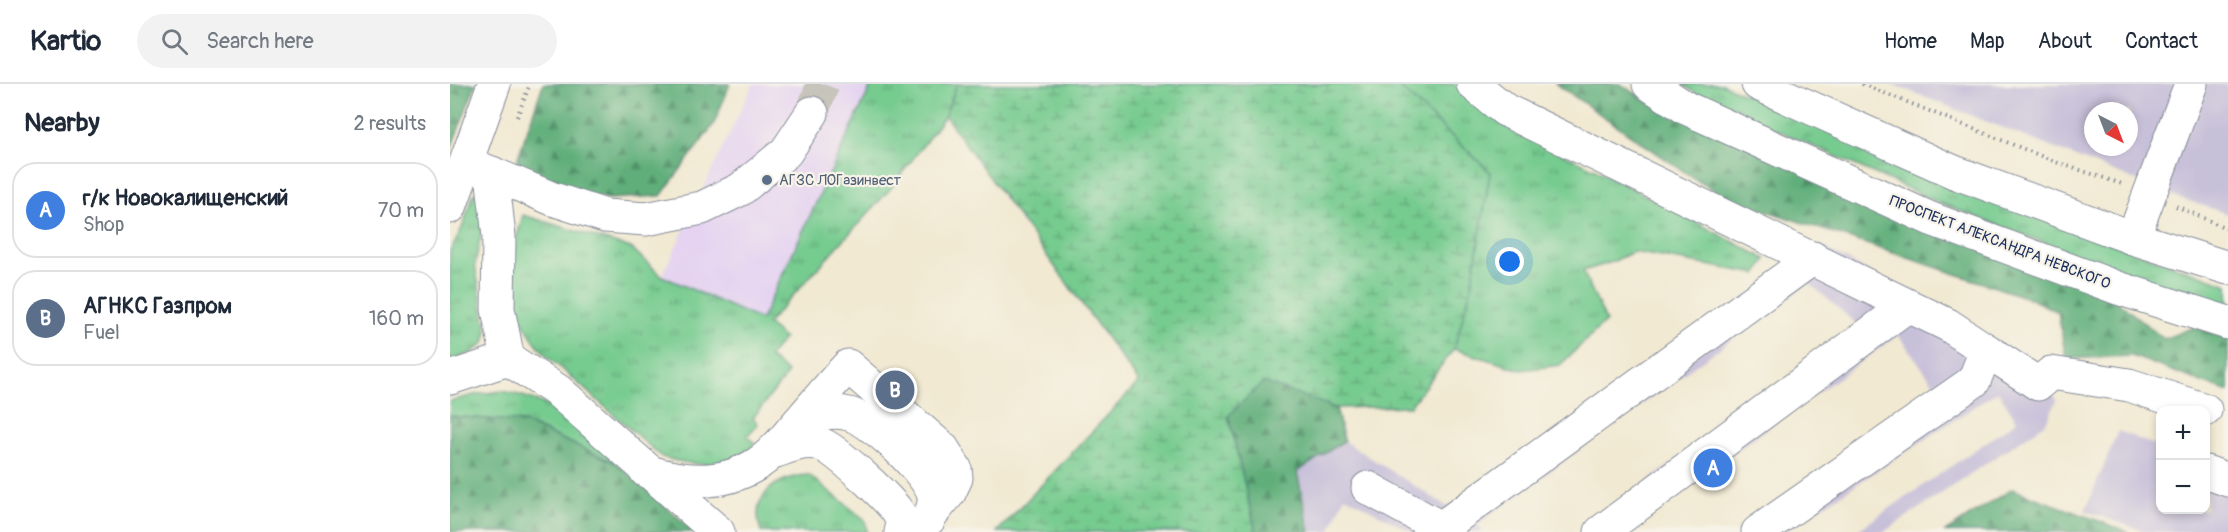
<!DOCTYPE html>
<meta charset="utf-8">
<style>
body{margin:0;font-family:Pangolin,sans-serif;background:#f2f2f3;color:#1f2937}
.controls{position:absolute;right:18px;bottom:18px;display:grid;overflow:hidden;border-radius:12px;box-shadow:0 3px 9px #0003}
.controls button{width:54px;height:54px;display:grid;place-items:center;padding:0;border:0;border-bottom:2px solid #e0e1e3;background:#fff;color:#1f2937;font:30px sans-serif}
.compass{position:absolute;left:1634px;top:18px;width:54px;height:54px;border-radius:50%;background:#fff;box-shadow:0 3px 9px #0003;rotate:138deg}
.you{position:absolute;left:1060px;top:178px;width:21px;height:21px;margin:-15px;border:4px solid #fff;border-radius:50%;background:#1a73e8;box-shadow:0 0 0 9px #1a73e833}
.badge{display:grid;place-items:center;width:39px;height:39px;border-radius:50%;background:#111827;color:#fff;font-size:20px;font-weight:700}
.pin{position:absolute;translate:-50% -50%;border:3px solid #fff;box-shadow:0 2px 6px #0006}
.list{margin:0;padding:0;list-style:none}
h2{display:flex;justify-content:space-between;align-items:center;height:78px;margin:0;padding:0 24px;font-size:26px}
h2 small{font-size:20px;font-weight:400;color:#747a83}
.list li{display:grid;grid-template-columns:39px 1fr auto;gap:18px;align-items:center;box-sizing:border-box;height:96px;margin:0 12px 12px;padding:0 12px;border:2px solid #e0e1e3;border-radius:24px}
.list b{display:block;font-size:22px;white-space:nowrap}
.list p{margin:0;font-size:20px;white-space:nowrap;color:#747a83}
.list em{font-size:20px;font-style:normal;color:#747a83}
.icon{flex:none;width:33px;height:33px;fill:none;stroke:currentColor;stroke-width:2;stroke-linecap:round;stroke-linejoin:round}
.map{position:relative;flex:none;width:1778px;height:448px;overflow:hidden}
header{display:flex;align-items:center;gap:36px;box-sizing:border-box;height:84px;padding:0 30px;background:#fff;border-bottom:2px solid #e0e1e3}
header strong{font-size:28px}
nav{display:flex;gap:33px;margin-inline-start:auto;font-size:21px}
.search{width:420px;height:54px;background:#f2f2f3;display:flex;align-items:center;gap:15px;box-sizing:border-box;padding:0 21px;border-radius:33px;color:#747a83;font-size:22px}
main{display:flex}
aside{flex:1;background:#fff}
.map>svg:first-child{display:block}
.built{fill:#e5d3f1}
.industrial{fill:#c7c0d9;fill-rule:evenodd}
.grass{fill:url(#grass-tufts);stroke:#487d76;stroke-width:1.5}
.forest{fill:url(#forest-firs);stroke:#3e6f6c;stroke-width:1.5}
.wetland{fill:url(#wetland-marsh);stroke:#487d76;stroke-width:1.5}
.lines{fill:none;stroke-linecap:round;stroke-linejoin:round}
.minor-tunnel{stroke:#c6c4bb;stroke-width:33;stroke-dasharray:33 16;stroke-linecap:butt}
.minor-casing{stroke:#868c98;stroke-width:35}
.major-casing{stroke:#868c98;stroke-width:35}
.path{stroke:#868c98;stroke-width:4;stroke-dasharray:1.5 4.5;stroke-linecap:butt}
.minor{stroke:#fff;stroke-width:33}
.major{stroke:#fff;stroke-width:33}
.service-dot{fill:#5c6f8a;stroke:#f7f3e8;stroke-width:2}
.labels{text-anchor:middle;stroke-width:4.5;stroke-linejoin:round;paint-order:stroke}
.service-label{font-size:15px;fill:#4e5e75;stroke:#f7f3e8;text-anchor:start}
.street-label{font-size:15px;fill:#1b2f5e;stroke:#f7f3e8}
</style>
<header>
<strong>Kartio</strong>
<div class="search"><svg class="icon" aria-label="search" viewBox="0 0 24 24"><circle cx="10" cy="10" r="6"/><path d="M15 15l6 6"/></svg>Search here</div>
<nav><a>Home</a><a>Map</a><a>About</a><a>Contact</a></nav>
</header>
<main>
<aside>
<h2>Nearby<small>2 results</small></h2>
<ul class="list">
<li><span class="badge" style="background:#3f7fe0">A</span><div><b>г/к Новокалищенский</b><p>Shop</p></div><em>70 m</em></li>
<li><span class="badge" style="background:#5c6f8a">B</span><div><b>АГНКС Газпром</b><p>Fuel</p></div><em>160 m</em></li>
</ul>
</aside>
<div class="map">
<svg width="1778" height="448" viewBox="0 0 1778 448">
<defs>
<pattern id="grass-tufts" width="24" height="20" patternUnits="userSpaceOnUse" patternTransform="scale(1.5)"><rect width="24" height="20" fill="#76cb8f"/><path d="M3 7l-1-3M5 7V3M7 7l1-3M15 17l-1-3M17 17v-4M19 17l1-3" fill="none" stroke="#60a578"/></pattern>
<pattern id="forest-firs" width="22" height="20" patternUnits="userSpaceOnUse" patternTransform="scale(1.5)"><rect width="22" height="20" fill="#60af7a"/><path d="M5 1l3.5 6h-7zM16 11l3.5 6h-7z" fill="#4e8f67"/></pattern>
<pattern id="wetland-marsh" width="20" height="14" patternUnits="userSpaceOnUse" patternTransform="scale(1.5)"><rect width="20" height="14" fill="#76cb8f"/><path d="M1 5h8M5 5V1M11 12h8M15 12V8" fill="none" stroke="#60a578"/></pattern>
</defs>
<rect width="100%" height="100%" fill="#f7f3e8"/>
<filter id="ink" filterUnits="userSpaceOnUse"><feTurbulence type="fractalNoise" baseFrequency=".0167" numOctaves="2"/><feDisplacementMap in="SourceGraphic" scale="12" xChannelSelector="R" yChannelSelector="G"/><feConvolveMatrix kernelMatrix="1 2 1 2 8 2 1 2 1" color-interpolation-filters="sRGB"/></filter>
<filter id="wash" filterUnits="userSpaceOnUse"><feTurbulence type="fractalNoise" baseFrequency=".008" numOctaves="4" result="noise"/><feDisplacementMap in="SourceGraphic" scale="24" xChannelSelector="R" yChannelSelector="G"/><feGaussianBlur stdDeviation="1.35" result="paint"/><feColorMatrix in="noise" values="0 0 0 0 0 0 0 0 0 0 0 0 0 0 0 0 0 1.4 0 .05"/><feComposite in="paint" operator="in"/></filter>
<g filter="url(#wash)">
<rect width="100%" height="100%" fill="#f1e9d2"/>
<!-- built -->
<path class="built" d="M303 0H422L311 236 212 192Z"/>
<!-- industrial -->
<g class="industrial">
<path d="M1442 0H1778V130L1724 112ZM1643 27H1679V63H1643Z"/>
<path d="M1370 161 1582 278 1607 316 1595 340 1434 448H1405L1567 337 1548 307 1334 448H1285L1487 304 1448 251 1173 448H1128L1410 243 1359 199 1027 440 1033 448H962L895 412 880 448H860L847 388 894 357 998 423Z"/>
<path d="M1668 347 1710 363V426H1756V379L1778 387V448H1696L1635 427Z"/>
</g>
<!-- grass -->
<g class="grass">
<path d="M422 0H507L495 32 441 104 317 240 334 254 319 273 338 289 303 334 308 340 297 352 305 360C300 364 295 370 290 373 265 384 238 381 212 373L96 271C54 224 56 188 73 131L181 164 212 192 311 236Z"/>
<path d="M946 0H1004L1066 47 1147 86 1316 175 1307 190 1183 168 1162 178 1133 187 1156 237 1110 281 1071 286 1004 265 1021 204 1040 88Z"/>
<path d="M1232 0H1272L1500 102 1778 201V223L1674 189 1490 119 1247 10Z"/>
<path d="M27 108 35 130 25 181 37 247 34 259 21 269 0 277V167L12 144 23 111Z"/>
<path d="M53 307C112 320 125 339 166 379L73 338 0 332V317L28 310Z"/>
<path d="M359 391 415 436 417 448H311C299 412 325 393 359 391Z"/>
</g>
<!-- forest -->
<g class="forest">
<path d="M0 0H26L0 67Z"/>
<path d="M93 0H280L264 40 211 112 159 115 124 108 66 79Z"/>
<path d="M1106 0H1170L1203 20 1663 214 1714 255 1744 243 1778 254V308L1682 272 1616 275 1608 228 1581 215 1275 113 1245 95Z"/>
<path d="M813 297 886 324 894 357 847 388 860 448H806L778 331Z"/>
<path d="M0 332 73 338 166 379 245 448H0Z"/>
<path d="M1562 405 1679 448H1495Z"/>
</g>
<!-- wetland -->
<path class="wetland" d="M507 0H946L1040 88 1021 204 1004 265 960 322 886 324 813 298 778 332 806 448H547L689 298 495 32Z"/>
</g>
<g filter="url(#ink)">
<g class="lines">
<!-- minor-tunnel -->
<path class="minor-tunnel" d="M362 29 373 0"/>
<!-- minor casing -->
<g class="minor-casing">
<g id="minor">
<path d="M1023 0 1055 26 1498 241 1536 266 1524 297 1308 448"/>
<path d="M17 79 103 115 155 132 196 135 252 124 291 105 336 68 362 29"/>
<path d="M0 123 44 0"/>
<path d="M1683 154 1741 0"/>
<path d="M1536 266 1588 300 1601 289 1679 301 1755 326"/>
<path d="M58 275 108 307 268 448"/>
<path d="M0 294 58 275 48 225 49 153 42 89"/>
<path d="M349 338C365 331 381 325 399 330 422 336 478 388 484 412 485 420 482 427 479 435"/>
<path d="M323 368C339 363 357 354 373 361 388 368 441 416 449 430 453 436 453 442 451 448"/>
<path d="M196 387C233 399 273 402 307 380 324 370 336 352 349 338 365 319 381 300 398 282L493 365 505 384 506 394 499 409 466 448"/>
<path d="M1756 388 1778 396"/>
<path d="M918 404 991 444"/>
<path d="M999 448 991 444 1363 174"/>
<path d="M1151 448 1457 222"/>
</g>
</g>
<!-- major casing -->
<g class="major-casing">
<g id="major">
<path d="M1199 0 1236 24 1481 135 1668 204 1778 239"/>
<path d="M1308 0 1504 88 1683 154 1778 184"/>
</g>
</g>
<!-- path -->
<g class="path">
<path d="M1412 0 1606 78 1672 100"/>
<path d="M67 33 80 0"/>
<path d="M1726 122 1778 145"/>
</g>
<!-- minor -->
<use href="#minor" class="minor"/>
<!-- major -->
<use href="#major" class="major"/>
</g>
</g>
<!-- markers -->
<circle class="service-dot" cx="317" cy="96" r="6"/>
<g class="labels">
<!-- service labels -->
<g class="service-label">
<text x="329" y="101">АГЗС ЛОГазинвест</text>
</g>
<!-- street labels -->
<g class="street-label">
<text transform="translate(1550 158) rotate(21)" y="5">ПРОСПЕКТ АЛЕКСАНДРА НЕВСКОГО</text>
</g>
</g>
</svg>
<div class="controls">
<button>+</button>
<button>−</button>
</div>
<svg class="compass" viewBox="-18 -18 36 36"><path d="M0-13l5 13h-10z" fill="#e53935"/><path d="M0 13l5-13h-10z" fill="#747a83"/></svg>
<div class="you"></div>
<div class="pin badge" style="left:1263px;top:384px;background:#3f7fe0">A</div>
<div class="pin badge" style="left:445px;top:306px;background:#5c6f8a">B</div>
</div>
</main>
